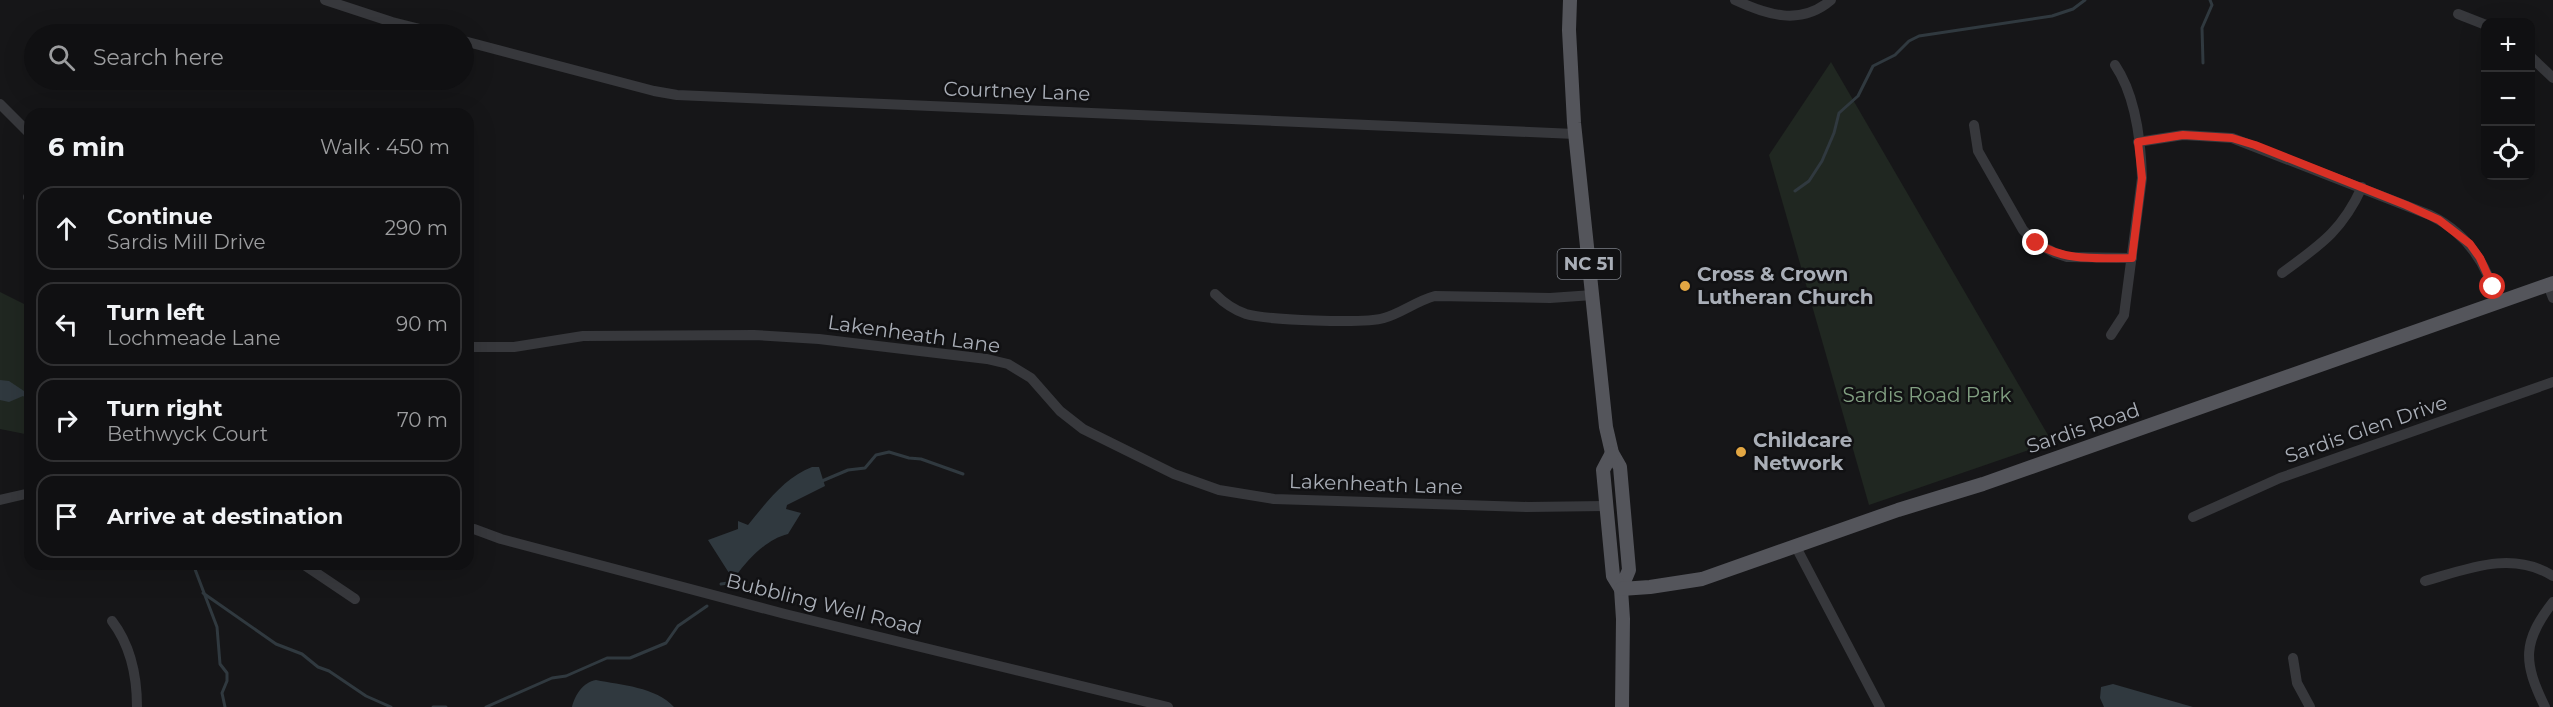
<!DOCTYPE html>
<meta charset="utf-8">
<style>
body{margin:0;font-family:Montserrat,sans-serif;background:#1e1e20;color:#f1f3f6}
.controls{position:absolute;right:18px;top:18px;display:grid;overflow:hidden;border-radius:12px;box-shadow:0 6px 24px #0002}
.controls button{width:54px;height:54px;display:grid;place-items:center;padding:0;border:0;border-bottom:2px solid #303032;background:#101012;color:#f1f3f6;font:30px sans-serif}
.stop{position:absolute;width:18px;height:18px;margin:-14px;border:4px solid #d93025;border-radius:50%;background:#fff}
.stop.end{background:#d93025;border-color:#fff;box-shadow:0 2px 6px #0008}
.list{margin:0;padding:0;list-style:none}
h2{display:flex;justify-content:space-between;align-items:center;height:78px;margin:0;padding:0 24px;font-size:26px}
h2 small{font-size:20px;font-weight:400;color:#9c9d9f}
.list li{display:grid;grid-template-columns:39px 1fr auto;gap:18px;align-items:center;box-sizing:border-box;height:84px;margin:0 12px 12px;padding:0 12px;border:2px solid #303032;border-radius:18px}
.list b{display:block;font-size:22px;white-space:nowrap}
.list p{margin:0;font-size:20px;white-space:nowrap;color:#9c9d9f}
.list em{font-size:20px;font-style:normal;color:#9c9d9f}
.icon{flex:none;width:33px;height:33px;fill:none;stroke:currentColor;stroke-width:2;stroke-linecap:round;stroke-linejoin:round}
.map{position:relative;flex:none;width:2553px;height:707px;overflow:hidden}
.search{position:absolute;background:#101012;box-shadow:0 6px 24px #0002;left:24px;top:24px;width:450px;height:66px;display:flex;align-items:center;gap:15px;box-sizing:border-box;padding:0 21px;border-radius:33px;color:#9c9d9f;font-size:22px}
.panel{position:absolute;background:#101012;box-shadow:0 6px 24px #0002;left:24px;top:108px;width:450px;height:462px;border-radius:18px}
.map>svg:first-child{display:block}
.green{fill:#202721}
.water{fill:#30393f}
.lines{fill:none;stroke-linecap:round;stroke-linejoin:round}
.stream{stroke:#30393f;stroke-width:3}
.minor{stroke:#37383c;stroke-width:10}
.major{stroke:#54555b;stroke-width:14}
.route{stroke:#d93025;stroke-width:8}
.poi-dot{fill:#e3a743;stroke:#111113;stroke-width:2}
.labels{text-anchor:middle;stroke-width:5;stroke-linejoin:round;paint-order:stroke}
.shield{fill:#111113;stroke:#7b7f86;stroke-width:1.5}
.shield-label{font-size:18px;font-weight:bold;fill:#a9aeb7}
.street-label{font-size:20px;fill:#a9aeb7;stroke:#111113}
.poi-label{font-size:20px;font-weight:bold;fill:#a9aeb7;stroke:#111113;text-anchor:start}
.park-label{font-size:20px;fill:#82a082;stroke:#111113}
</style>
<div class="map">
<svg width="2553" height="707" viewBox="0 0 2553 707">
<rect width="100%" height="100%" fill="#161618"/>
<!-- green -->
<g class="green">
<path d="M1831 62 2052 442 1869 505 1769 155Z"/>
<path d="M0 292 30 307V435L0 429Z"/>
</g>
<!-- water -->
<g class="water">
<path d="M0 380 9 381 30 395V401L23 396 9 402 0 400Z"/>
<path d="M812 467H819L825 486 787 505 786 509 801 513 788 534C767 539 748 559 736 576L729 573 708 540 738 529V521L748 525C766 503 785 477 812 467Z"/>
<path d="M596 680C621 685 656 687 674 707H572C575 695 583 682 596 680Z"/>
<path d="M2113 684 2193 707H2104L2100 698 2101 687Z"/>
</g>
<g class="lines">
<!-- stream -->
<g class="stream">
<path d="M2203 63 2202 28 2212 5 2210 0"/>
<path d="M1795 191 1809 181 1822 161 1834 133 1839 113 1858 96 1873 66 1895 55 1909 41 1919 36 2052 16 2073 9 2085 0"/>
<path d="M822 481 848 470 865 468 876 455 889 452 909 458 921 459 963 474"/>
<path d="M193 564 217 627 220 664 227 673V681L222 693 225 707"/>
<path d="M721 584 728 583 735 573"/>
<path d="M203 593 276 644 302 654 318 667 329 671 366 696 391 707"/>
<path d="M433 707H446"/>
<path d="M486 707 552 678 566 676 607 658H630L666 643 678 626 707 606"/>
</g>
<!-- minor -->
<g class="minor">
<path d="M325 0 392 22 440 34"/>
<path d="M1735 0C1767 15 1801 26 1831 0"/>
<path d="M2458 14 2486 25"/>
<path d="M464 41 654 91 677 95 1575 134"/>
<path d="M2530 56 2553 78"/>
<path d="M0 104 30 134"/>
<path d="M1974 125 1978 151 2023 230 2036 243 2055 253 2067 257 2132 258"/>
<path d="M2138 142 2183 135 2232 138 2430 215C2467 233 2487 263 2497 302"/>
<path d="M28 197 30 195"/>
<path d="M2282 273C2320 245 2342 231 2362 187"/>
<path d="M2548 285 2553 298"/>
<path d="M1215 294C1224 303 1234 310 1246 314 1266 320 1364 324 1384 318 1402 313 1416 301 1435 296L1550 298 1593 295"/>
<path d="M2111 335 2124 315 2142 178C2141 141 2136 96 2115 65"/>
<path d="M468 347H514L583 336 754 335 819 339 987 359 1008 364 1031 378 1060 411 1083 429 1174 474 1219 490 1274 499 1528 507 1605 506"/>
<path d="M0 500 30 493"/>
<path d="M2193 517 2280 478 2553 382"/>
<path d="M474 529 501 539 785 614 1168 707"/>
<path d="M1796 547 1880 707"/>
<path d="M303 564 355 599"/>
<path d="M2425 581C2467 569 2512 550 2553 576"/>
<path d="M112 621C131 646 137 676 137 707"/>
<path d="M2293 658 2297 683 2310 707"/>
<path d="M2545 707C2523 662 2522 642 2553 602"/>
</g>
<!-- major -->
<g class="major">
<path d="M1570 0 1569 30 1574 123 1606 427 1612 453 1620 467 1629 570 1621 589"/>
<path d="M1612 453 1603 470 1613 576 1621 589 1623 619 1622 707"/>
<path d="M1621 589 1650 587 1702 579 1898 510 1983 484 2553 283"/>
</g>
</g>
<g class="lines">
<!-- route -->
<path class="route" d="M2036 243C2066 262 2098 258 2132 258L2142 178 2138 142 2183 135 2232 138 2255 145 2406 205 2439 220 2470 244 2480 258 2493 287"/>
</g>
<!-- markers -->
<g class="poi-dot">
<circle cx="1685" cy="286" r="6"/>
<circle cx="1741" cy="452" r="6"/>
</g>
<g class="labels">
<!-- shield labels -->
<rect class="shield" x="1557.5" y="249" width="63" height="30" rx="4.5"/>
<g class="shield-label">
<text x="1589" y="270">NC 51</text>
</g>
<!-- street labels -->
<g class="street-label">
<text transform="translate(1017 91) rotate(2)" y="7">Courtney Lane</text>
<text transform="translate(914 334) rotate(8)" y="7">Lakenheath Lane</text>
<text transform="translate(2083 428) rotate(-19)" y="7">Sardis Road</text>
<text transform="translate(2366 429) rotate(-19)" y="7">Sardis Glen Drive</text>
<text transform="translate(1376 484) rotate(2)" y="7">Lakenheath Lane</text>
<text transform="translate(824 604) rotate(14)" y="7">Bubbling Well Road</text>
</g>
<!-- poi labels -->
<g class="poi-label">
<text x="1697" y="281">Cross &amp; Crown<tspan x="1697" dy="23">Lutheran Church</tspan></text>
<text x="1753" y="447">Childcare<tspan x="1753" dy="23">Network</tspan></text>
</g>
<!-- park labels -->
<g class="park-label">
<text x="1927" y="402">Sardis Road Park</text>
</g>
</g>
</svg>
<div class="controls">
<button>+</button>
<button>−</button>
<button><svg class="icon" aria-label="locate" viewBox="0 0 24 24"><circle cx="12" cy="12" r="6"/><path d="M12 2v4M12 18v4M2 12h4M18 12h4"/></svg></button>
</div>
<div class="stop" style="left:2493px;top:287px"></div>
<div class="stop end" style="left:2036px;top:243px"></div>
<div class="search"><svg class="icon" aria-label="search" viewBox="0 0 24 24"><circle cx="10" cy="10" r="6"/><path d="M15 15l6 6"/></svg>Search here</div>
<section class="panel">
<h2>6 min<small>Walk · 450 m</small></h2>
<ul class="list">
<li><svg class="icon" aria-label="ahead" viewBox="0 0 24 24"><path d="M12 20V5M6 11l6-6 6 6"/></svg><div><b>Continue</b><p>Sardis Mill Drive</p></div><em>290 m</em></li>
<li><svg class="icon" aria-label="left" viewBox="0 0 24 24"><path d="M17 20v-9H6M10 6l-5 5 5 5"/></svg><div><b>Turn left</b><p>Lochmeade Lane</p></div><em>90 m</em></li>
<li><svg class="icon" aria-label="right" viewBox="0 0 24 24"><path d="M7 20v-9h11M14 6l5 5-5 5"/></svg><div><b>Turn right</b><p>Bethwyck Court</p></div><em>70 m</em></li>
<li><svg class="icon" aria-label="arrive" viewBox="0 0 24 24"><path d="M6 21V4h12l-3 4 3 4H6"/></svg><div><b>Arrive at destination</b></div></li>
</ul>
</section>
</div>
